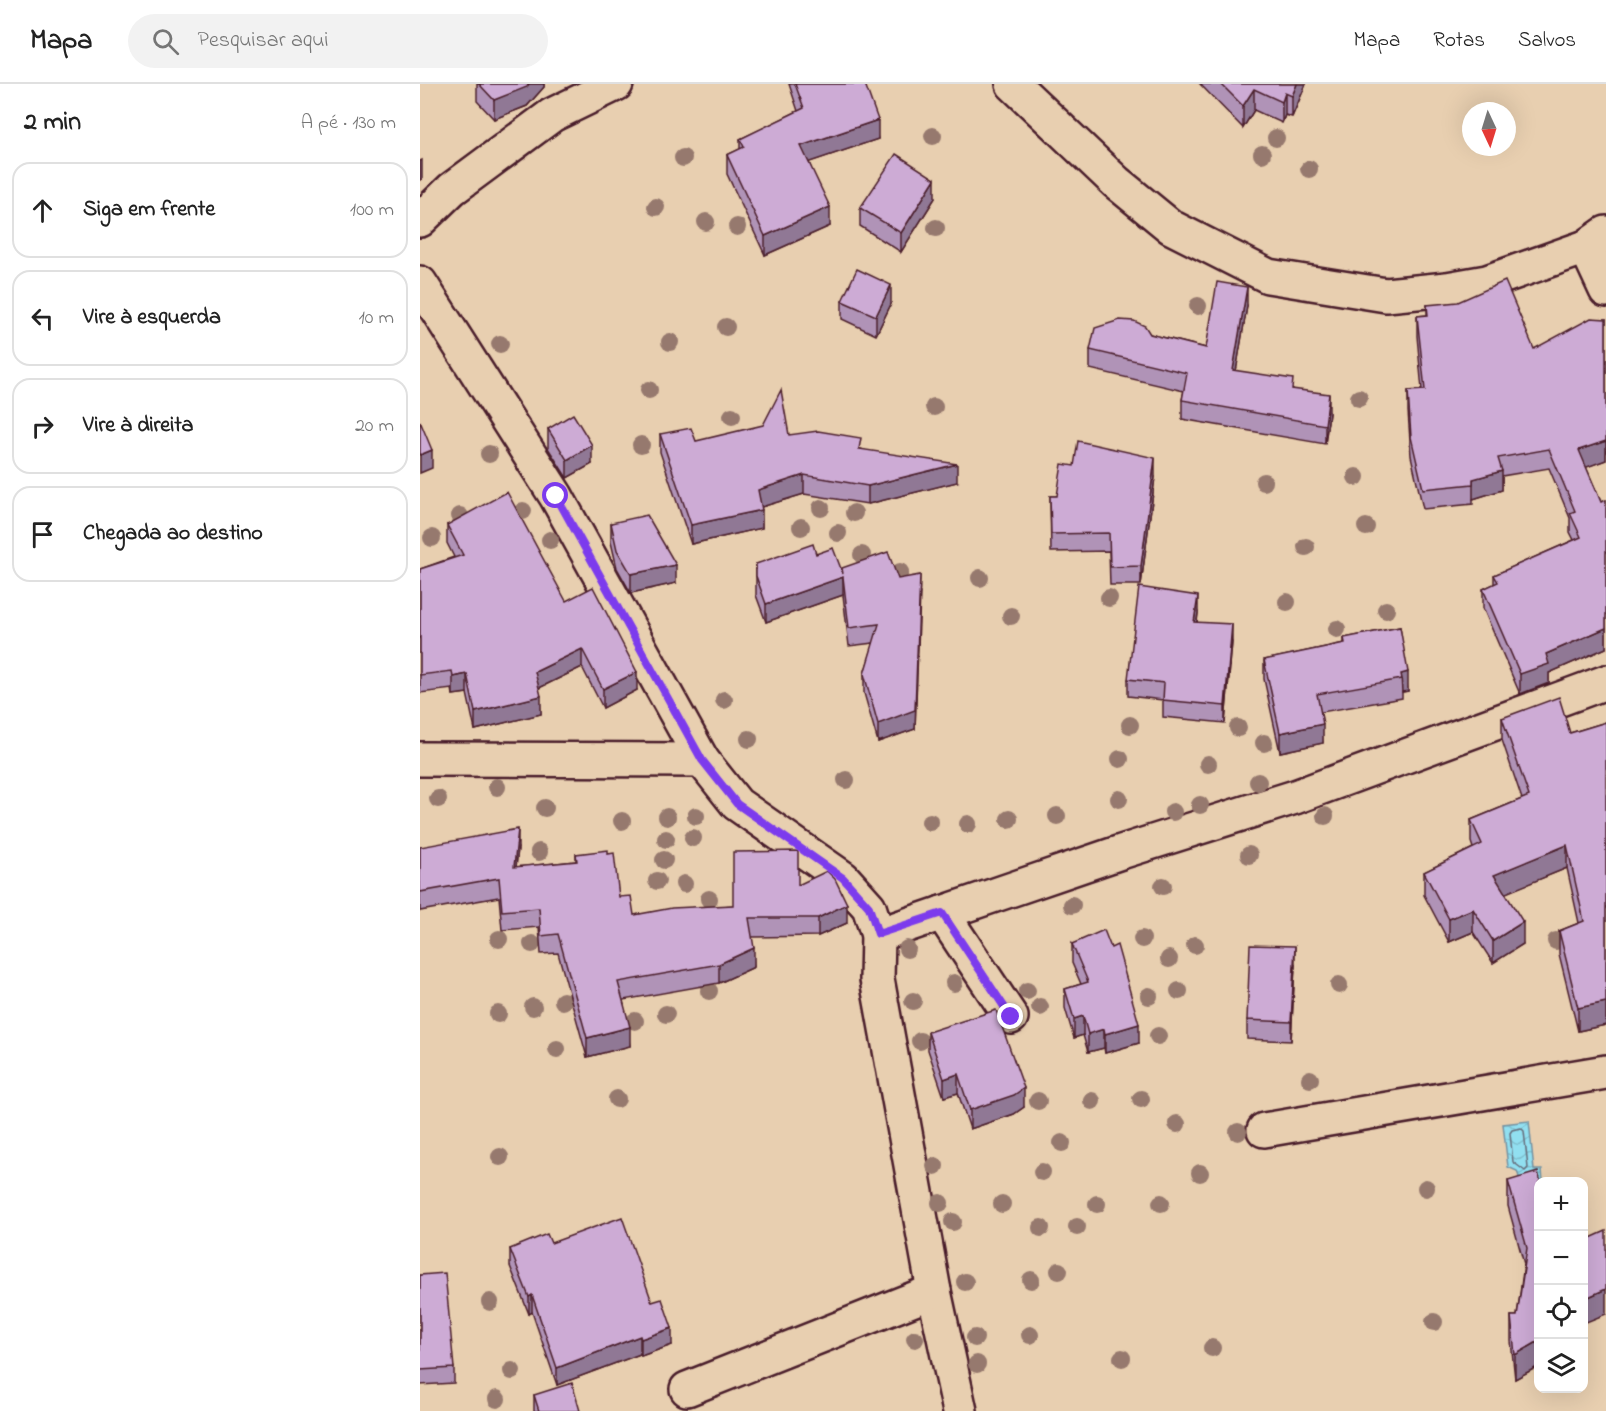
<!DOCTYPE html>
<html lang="pt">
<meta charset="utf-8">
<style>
body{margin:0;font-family:"Indie Flower",sans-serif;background:#f2f2f2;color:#222}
.controls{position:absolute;right:18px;bottom:18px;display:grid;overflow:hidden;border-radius:12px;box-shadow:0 6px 24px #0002}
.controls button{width:54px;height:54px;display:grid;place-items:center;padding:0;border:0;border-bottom:2px solid #e0e0e0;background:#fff;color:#222;font:30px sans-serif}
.compass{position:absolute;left:1042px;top:18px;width:54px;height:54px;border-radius:50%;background:#fff;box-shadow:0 6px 24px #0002;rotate:176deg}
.stop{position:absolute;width:18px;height:18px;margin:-14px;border:4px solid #7c3aed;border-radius:50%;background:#fff}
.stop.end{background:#7c3aed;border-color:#fff;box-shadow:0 2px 6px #0008}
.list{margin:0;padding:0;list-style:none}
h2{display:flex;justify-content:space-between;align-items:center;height:78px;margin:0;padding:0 24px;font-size:26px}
h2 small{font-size:20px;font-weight:400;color:#767676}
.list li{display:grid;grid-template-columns:39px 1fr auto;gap:18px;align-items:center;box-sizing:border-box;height:96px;margin:0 12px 12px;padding:0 12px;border:2px solid #e0e0e0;border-radius:18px}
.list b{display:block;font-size:22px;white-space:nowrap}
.list em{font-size:20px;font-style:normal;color:#767676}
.icon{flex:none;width:33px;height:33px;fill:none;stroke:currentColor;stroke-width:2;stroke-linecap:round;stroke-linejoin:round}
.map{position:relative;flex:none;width:1186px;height:1327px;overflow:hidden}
header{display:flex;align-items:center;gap:36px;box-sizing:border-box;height:84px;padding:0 30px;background:#fff;border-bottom:2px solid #e0e0e0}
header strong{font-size:28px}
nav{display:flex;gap:33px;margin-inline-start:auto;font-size:21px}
.search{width:420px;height:54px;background:#f2f2f2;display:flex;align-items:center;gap:15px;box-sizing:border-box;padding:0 21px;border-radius:33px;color:#767676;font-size:22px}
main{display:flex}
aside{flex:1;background:#fff}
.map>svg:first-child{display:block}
.water{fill:url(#water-waves);stroke:#7592a1;stroke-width:1.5}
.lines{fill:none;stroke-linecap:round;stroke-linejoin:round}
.shore{stroke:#666c7a;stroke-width:1.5}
.minor-casing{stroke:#4a1f2b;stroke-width:38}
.minor{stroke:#e8cfb0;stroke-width:33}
.tree{fill:#96796e}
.wall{fill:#b093b7;stroke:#4a1f2b;stroke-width:1.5}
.shaded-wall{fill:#907895;stroke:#4a1f2b;stroke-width:1.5}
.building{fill:#cdabd5;stroke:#4a1f2b;stroke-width:1.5}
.route{stroke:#7c3aed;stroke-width:8}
</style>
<header>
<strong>Mapa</strong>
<div class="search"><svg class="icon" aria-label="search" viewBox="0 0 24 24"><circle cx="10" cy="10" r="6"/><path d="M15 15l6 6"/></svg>Pesquisar aqui</div>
<nav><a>Mapa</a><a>Rotas</a><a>Salvos</a></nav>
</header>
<main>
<aside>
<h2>2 min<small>A pé · 130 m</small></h2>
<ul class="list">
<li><svg class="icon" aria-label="ahead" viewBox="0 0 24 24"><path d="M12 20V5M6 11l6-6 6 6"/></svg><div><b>Siga em frente</b></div><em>100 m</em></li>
<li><svg class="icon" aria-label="left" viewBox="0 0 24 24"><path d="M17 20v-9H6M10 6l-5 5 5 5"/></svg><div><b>Vire à esquerda</b></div><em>10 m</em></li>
<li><svg class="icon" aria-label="right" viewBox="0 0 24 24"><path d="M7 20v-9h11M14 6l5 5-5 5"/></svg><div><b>Vire à direita</b></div><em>20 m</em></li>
<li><svg class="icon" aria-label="arrive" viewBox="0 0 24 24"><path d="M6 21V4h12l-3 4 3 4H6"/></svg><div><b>Chegada ao destino</b></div></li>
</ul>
</aside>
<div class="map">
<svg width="1186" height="1327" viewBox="0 0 1186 1327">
<defs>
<pattern id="water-waves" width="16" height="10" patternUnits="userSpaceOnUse" patternTransform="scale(1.5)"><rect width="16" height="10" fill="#91dff0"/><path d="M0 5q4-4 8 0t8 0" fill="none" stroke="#7fbfce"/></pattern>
</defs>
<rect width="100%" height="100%" fill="#e8cfb0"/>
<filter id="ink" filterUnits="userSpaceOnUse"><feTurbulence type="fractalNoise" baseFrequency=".0167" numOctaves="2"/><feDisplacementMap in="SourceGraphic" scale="12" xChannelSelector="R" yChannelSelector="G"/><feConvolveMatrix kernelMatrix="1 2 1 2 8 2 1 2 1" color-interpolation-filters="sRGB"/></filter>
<g filter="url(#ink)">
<!-- water -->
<path class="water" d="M1109 1037 1114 1086H1122L1123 1097 1100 1096 1097 1087 1088 1083 1083 1040Z"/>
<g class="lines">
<!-- shore -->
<path class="shore" d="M1101 1044 1104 1047 1108 1084 1105 1087 1093 1078 1090 1049 1092 1046Z"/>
<!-- minor casing -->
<g class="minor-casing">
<g id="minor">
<path d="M593 0 696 98 751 143 848 192 966 211 1027 205 1067 198 1166 163 1186 149"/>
<path d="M0 136 32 105 132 31 196 0"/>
<path d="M1166 163 1186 206"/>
<path d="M0 199 136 412 282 676 317 720 423 794 449 823 458 851 457 895 514 1207 540 1327"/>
<path d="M0 675 282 676"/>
<path d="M522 829 591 933"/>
<path d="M458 851 701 768 875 713 1186 598"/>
<path d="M844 1046 1186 988"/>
<path d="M267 1305 514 1207"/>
</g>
</g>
<!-- minor -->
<use href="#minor" class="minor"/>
</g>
<!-- trees -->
<g class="tree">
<circle cx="513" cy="52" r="9"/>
<circle cx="856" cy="54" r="9"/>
<circle cx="842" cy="70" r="9"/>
<circle cx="263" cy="74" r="9"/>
<circle cx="889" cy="85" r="9"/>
<circle cx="236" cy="123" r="9"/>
<circle cx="286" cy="138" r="9"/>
<circle cx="317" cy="143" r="9"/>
<circle cx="516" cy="144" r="9"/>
<circle cx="778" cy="222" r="9"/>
<circle cx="306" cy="243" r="9"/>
<circle cx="250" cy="258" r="9"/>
<circle cx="80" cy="260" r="9"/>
<circle cx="229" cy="306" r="9"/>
<circle cx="939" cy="314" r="9"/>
<circle cx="514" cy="323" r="9"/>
<circle cx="312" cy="332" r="9"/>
<circle cx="221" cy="361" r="9"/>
<circle cx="69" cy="370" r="9"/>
<circle cx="936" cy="393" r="9"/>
<circle cx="844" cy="398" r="9"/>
<circle cx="401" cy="424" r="9"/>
<circle cx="103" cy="427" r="9"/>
<circle cx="434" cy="429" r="9"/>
<circle cx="40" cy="432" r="9"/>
<circle cx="381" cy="443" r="9"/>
<circle cx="946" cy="443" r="9"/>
<circle cx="418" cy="449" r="9"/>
<circle cx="12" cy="454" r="9"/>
<circle cx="130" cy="456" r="9"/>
<circle cx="886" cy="463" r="9"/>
<circle cx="442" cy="471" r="9"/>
<circle cx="480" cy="488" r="9"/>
<circle cx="560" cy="494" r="9"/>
<circle cx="689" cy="514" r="9"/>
<circle cx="867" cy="518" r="9"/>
<circle cx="966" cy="526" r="9"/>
<circle cx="591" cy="532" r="9"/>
<circle cx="917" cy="545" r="9"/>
<circle cx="304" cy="616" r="9"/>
<circle cx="710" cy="641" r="9"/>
<circle cx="818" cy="644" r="9"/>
<circle cx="329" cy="655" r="9"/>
<circle cx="844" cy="659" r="9"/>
<circle cx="700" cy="675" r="9"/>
<circle cx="788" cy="680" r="9"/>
<circle cx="426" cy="696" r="9"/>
<circle cx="838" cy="698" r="9"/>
<circle cx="77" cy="703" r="9"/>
<circle cx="18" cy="715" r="9"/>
<circle cx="699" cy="715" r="9"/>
<circle cx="780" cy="721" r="9"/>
<circle cx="125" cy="724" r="9"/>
<circle cx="753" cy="728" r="9"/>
<circle cx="276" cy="732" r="9"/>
<circle cx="637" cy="732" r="9"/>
<circle cx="905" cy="732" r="9"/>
<circle cx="247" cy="733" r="9"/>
<circle cx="589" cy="735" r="9"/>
<circle cx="202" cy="737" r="9"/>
<circle cx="510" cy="738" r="9"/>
<circle cx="548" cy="740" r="9"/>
<circle cx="273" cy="754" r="9"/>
<circle cx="246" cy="755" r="9"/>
<circle cx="119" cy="768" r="9"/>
<circle cx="829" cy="771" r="9"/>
<circle cx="244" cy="776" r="9"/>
<circle cx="237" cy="797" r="9"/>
<circle cx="264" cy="800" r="9"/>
<circle cx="743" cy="802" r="9"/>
<circle cx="289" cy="815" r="9"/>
<circle cx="652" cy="821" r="9"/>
<circle cx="79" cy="855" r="9"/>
<circle cx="722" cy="855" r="9"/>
<circle cx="1136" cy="857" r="9"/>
<circle cx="112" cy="860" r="9"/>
<circle cx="775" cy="861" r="9"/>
<circle cx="487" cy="865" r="9"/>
<circle cx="749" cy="875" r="9"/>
<circle cx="534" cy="899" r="9"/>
<circle cx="919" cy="901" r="9"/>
<circle cx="289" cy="907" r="9"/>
<circle cx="607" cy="907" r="9"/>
<circle cx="759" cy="907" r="9"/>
<circle cx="729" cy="912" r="9"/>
<circle cx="143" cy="917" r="9"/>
<circle cx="493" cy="917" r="9"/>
<circle cx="113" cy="923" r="9"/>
<circle cx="620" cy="923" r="9"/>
<circle cx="78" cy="930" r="9"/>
<circle cx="246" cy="930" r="9"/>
<circle cx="215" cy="937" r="9"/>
<circle cx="738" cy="952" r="9"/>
<circle cx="500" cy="957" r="9"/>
<circle cx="137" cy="965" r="9"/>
<circle cx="890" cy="995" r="9"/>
<circle cx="197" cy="1015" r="9"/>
<circle cx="721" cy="1015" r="9"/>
<circle cx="618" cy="1017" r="9"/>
<circle cx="672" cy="1017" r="9"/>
<circle cx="757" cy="1040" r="9"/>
<circle cx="818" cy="1048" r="9"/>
<circle cx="642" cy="1059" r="9"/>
<circle cx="80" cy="1073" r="9"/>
<circle cx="515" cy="1082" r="9"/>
<circle cx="622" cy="1088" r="9"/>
<circle cx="780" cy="1089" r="9"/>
<circle cx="1006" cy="1104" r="9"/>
<circle cx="520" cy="1119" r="9"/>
<circle cx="741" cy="1119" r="9"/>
<circle cx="582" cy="1120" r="9"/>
<circle cx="677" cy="1120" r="9"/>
<circle cx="533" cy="1138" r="9"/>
<circle cx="657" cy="1143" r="9"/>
<circle cx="621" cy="1144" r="9"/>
<circle cx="639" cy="1187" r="9"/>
<circle cx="611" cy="1196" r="9"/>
<circle cx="545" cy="1198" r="9"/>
<circle cx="70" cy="1218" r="9"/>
<circle cx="1014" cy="1238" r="9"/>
<circle cx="610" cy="1251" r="9"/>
<circle cx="555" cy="1254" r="9"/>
<circle cx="495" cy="1255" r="9"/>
<circle cx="792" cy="1264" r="9"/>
<circle cx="702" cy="1274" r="9"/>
<circle cx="557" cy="1280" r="9"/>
<circle cx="92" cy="1287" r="9"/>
<circle cx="77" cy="1315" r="9"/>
</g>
<!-- wall -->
<g class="wall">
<path d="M57 0H124V3L107 22 74 35 57 17Z"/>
<path d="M369 0H445L458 55 389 78 410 142 345 171 307 90V71L320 65V55L378 27Z"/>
<path d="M780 0H886L872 33 865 31 862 39 834 26 823 44Z"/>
<path d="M515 114 481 168 440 142V124Z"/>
<path d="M422 217 471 220 456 251 422 235Z"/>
<path d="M1007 221 1114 265 1186 235V376L1166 383 1181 418 1186 416V564L1129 589V599L1100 610 1063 524V505L1074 500V491L1154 456 1150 448V434L1129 384 1082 392V406L1053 415V420L1003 425 991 372 988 327V307L1002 306 997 252V232L1007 231Z"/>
<path d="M827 222 816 287 873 305 909 329 905 360 762 335V316L764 307 670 285V266L730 250 786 264Z"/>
<path d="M128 345 172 380 147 394 128 364Z"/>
<path d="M240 350 276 357 369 351 441 365 537 398 448 420 384 410 341 423 342 444 271 460 240 368Z"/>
<path d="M654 382 735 393 721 501H690L689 467 631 468 630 412H637Z"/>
<path d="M191 439 256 499 211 509 197 484 191 458Z"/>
<path d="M27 441 146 517 217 606 183 624 162 583 119 604 121 630 55 646 47 609 33 611 32 605 0 609V485L34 473 27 459Z"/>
<path d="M396 470 422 488 478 495 500 509 495 645 458 658 444 609V590L454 559 429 562 423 511 346 538 336 511V480Z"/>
<path d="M778 529 777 539 812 558 805 639 743 633V616L708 612V595Z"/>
<path d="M980 543 988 607 982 608V614L901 628 903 659 860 668 844 595V576L924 559V554Z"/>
<path d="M1082 634 1150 649 1186 638V941L1158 947 1139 870V847L1159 839 1147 784 1085 809 1103 860 1073 879 1053 848 1029 858 1004 811V788L1053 764 1051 758V736L1102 715 1082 656Z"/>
<path d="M0 763 98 764 96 783 156 777V770H188L199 813 214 831 313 821 378 801 427 839 398 852 332 853 334 883 299 899 203 916 210 962 167 973 138 869 121 870 119 843 82 846 79 813 0 827Z"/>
<path d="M652 860 719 959 685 969 684 964 668 968 663 951 654 954 645 924V905L661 900 652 879Z"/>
<path d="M875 881 871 957 827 955V936Z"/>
<path d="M508 948 604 1023 594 1030 550 1045 538 1009 524 1013 508 966Z"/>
<path d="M1088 1097 1119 1098V1282L1095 1295 1091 1257V1232H1097L1104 1180 1088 1122Z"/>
<path d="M131 1159 232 1218 252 1261 221 1272 220 1270 137 1301 112 1228 109 1230 90 1182V1165Z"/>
<path d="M0 1191 34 1284V1299L0 1301Z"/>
<path d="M114 1311 160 1327H114Z"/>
</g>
<!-- shaded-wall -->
<g class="shaded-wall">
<path d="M109 0H124V3L107 22 74 35V16Z"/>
<path d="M877 0H886L872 33V12Z"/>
<path d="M834 5V26L823 44V22Z"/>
<path d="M865 9V31L862 39V18Z"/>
<path d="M458 36V55L381 81V62Z"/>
<path d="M2 76V95L0 96V77Z"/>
<path d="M515 95V114L481 168V149Z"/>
<path d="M410 123V142L345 171V152Z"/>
<path d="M471 201V220L456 251V232Z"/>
<path d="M827 203V222L813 305V286Z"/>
<path d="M909 310V329L905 360V341Z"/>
<path d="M1186 357V376L1159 386V366Z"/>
<path d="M172 361V380L147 394V376Z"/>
<path d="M12 366V384L0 389V371Z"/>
<path d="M735 374V393L721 501V482Z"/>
<path d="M537 380V398L448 420V402Z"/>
<path d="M1082 387V406L1053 415V395Z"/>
<path d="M384 391V410L338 424V406Z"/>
<path d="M342 426V444L271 460V441Z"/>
<path d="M256 481V499L211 509V490Z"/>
<path d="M500 491 495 645 458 658V640Z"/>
<path d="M423 493V511L346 538V520Z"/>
<path d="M778 512V529L774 556V538Z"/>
<path d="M812 540V558L805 639V622Z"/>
<path d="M1186 544V564L1129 589V599L1100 610V590L1126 570Z"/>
<path d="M162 565V583L115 606V588Z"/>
<path d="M217 588V606L183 624V605Z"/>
<path d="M988 588V607L982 608 981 590Z"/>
<path d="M47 590V609L33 611V593Z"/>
<path d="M121 612V630L55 646V628Z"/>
<path d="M903 640V659L860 668V649Z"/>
<path d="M98 745V764L94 802V783Z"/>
<path d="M1147 761V784L1074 814V791Z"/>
<path d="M427 820V839L398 852V834Z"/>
<path d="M1053 825V848L1029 858V835Z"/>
<path d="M1103 838V860L1073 879V857Z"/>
<path d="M875 862V881L871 957V938Z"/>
<path d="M334 864V883L299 899V880Z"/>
<path d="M1186 918V941L1158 947V924Z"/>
<path d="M663 932V951L654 954V935Z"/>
<path d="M719 940V959L685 969V950Z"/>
<path d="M210 943V962L167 973V954Z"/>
<path d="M684 945V964L668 968V950Z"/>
<path d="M538 990V1009L524 1013V995Z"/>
<path d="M604 1004V1023L594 1030 550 1045V1026Z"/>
<path d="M1186 1205V1230L1164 1239V1215Z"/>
<path d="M112 1211V1228L109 1230V1213Z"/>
<path d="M252 1244V1261L221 1272V1255Z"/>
<path d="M220 1252V1270L137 1301V1284Z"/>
<path d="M1119 1257V1282L1095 1295V1271Z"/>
</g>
<!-- building -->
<g class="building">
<path d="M59 0H109L107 3 74 16Z"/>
<path d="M375 0H445L458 36 381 62 410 123 345 152 307 71 324 63 320 55 384 24Z"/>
<path d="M801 0H877L872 12 865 9 862 18 834 5 823 22Z"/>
<path d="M476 70 515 95 481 149 440 124Z"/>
<path d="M437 185 471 201 456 232 422 217Z"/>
<path d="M1085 197 1114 265 1171 234 1186 235V357L1159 366 1181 418 1186 416V544L1126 570 1129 580 1100 590 1063 505 1078 498 1074 491 1161 453 1150 429 1155 427 1129 365 1078 374 1082 387 1053 395V400L1003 405 991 353 988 307 1005 306 997 232 1008 231 1007 221 1038 218Z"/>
<path d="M797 198 827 203 813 286 873 295 872 305 909 310 905 341 762 316 767 289 670 266 675 244 700 236 714 237 725 242 730 250 786 264Z"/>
<path d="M361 306 369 351 398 347 441 354 439 365 537 380 448 402 384 391 338 406 342 426 271 441 240 350 271 344 276 357 343 341Z"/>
<path d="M153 330 172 361 147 376 128 345Z"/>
<path d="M0 337 12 366 0 371Z"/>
<path d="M658 357 735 374 721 482 690 483 689 449 631 450 630 412H637L642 380 654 382Z"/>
<path d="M87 408 146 517 173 503 217 588 183 605 162 565 115 588 121 612 55 628 47 590 33 593 32 587 0 591V485L43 471 27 441Z"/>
<path d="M227 431 256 481 211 490 197 466 191 439Z"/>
<path d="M393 460 396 470 413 464 423 490 422 484 468 468 478 495 500 491 495 626 458 640 444 590 459 540 429 544 423 493 346 520 336 492V480Z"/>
<path d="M719 503 778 512 774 538 812 540 805 622 743 616 744 599 708 595Z"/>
<path d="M980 543 988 588 981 590 982 595 897 610 903 640 860 649 844 576 925 559 924 554Z"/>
<path d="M1139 613 1150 649 1186 638V918L1158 924 1139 847 1164 837 1147 761 1074 791 1103 838 1073 857 1053 825 1029 835 1004 788 1062 760 1051 736 1109 712 1082 634Z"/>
<path d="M98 745 94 783 157 777 156 770 188 766V770L194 769 199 813 211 812 214 831 252 824 313 821V768L378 767V801L407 787 415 795 427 820 398 834H329L334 864 299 880 198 898 210 943 167 954 138 850 121 852 119 824 82 827 79 794 0 808V763Z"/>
<path d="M684 846 691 864 697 861 719 940 685 950 684 945 668 950 663 932 654 935 645 905 668 898 652 860Z"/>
<path d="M830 861 875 862 871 938 827 936Z"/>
<path d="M576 926 604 1004 594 1011 550 1026 538 990 524 995 508 948Z"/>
<path d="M1118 1088 1121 1098H1119V1257L1095 1271 1091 1232H1097L1107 1164 1088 1097Z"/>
<path d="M202 1133 232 1218 242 1215 252 1244 221 1255 220 1252 137 1284 112 1211 109 1213 90 1165 127 1150 131 1159Z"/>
<path d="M1186 1147V1205L1164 1215V1151L1166 1156Z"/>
<path d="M25 1189 34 1284 0 1286V1191Z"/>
<path d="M152 1299 160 1327H119L114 1311Z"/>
</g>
</g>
<g class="lines" filter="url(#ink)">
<!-- route -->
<path class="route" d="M136 412 282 676 317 720 423 794 449 823 458 850 522 829 591 933"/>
</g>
</svg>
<div class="controls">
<button>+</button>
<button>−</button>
<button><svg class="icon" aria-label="locate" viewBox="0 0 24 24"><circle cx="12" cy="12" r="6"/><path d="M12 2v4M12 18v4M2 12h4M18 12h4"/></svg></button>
<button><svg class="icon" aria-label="layers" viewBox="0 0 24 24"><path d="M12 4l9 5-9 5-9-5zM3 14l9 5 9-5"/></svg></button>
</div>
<svg class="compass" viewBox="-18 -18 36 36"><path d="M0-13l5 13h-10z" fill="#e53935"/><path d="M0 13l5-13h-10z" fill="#767676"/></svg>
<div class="stop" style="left:136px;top:412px"></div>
<div class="stop end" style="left:591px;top:933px"></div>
</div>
</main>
